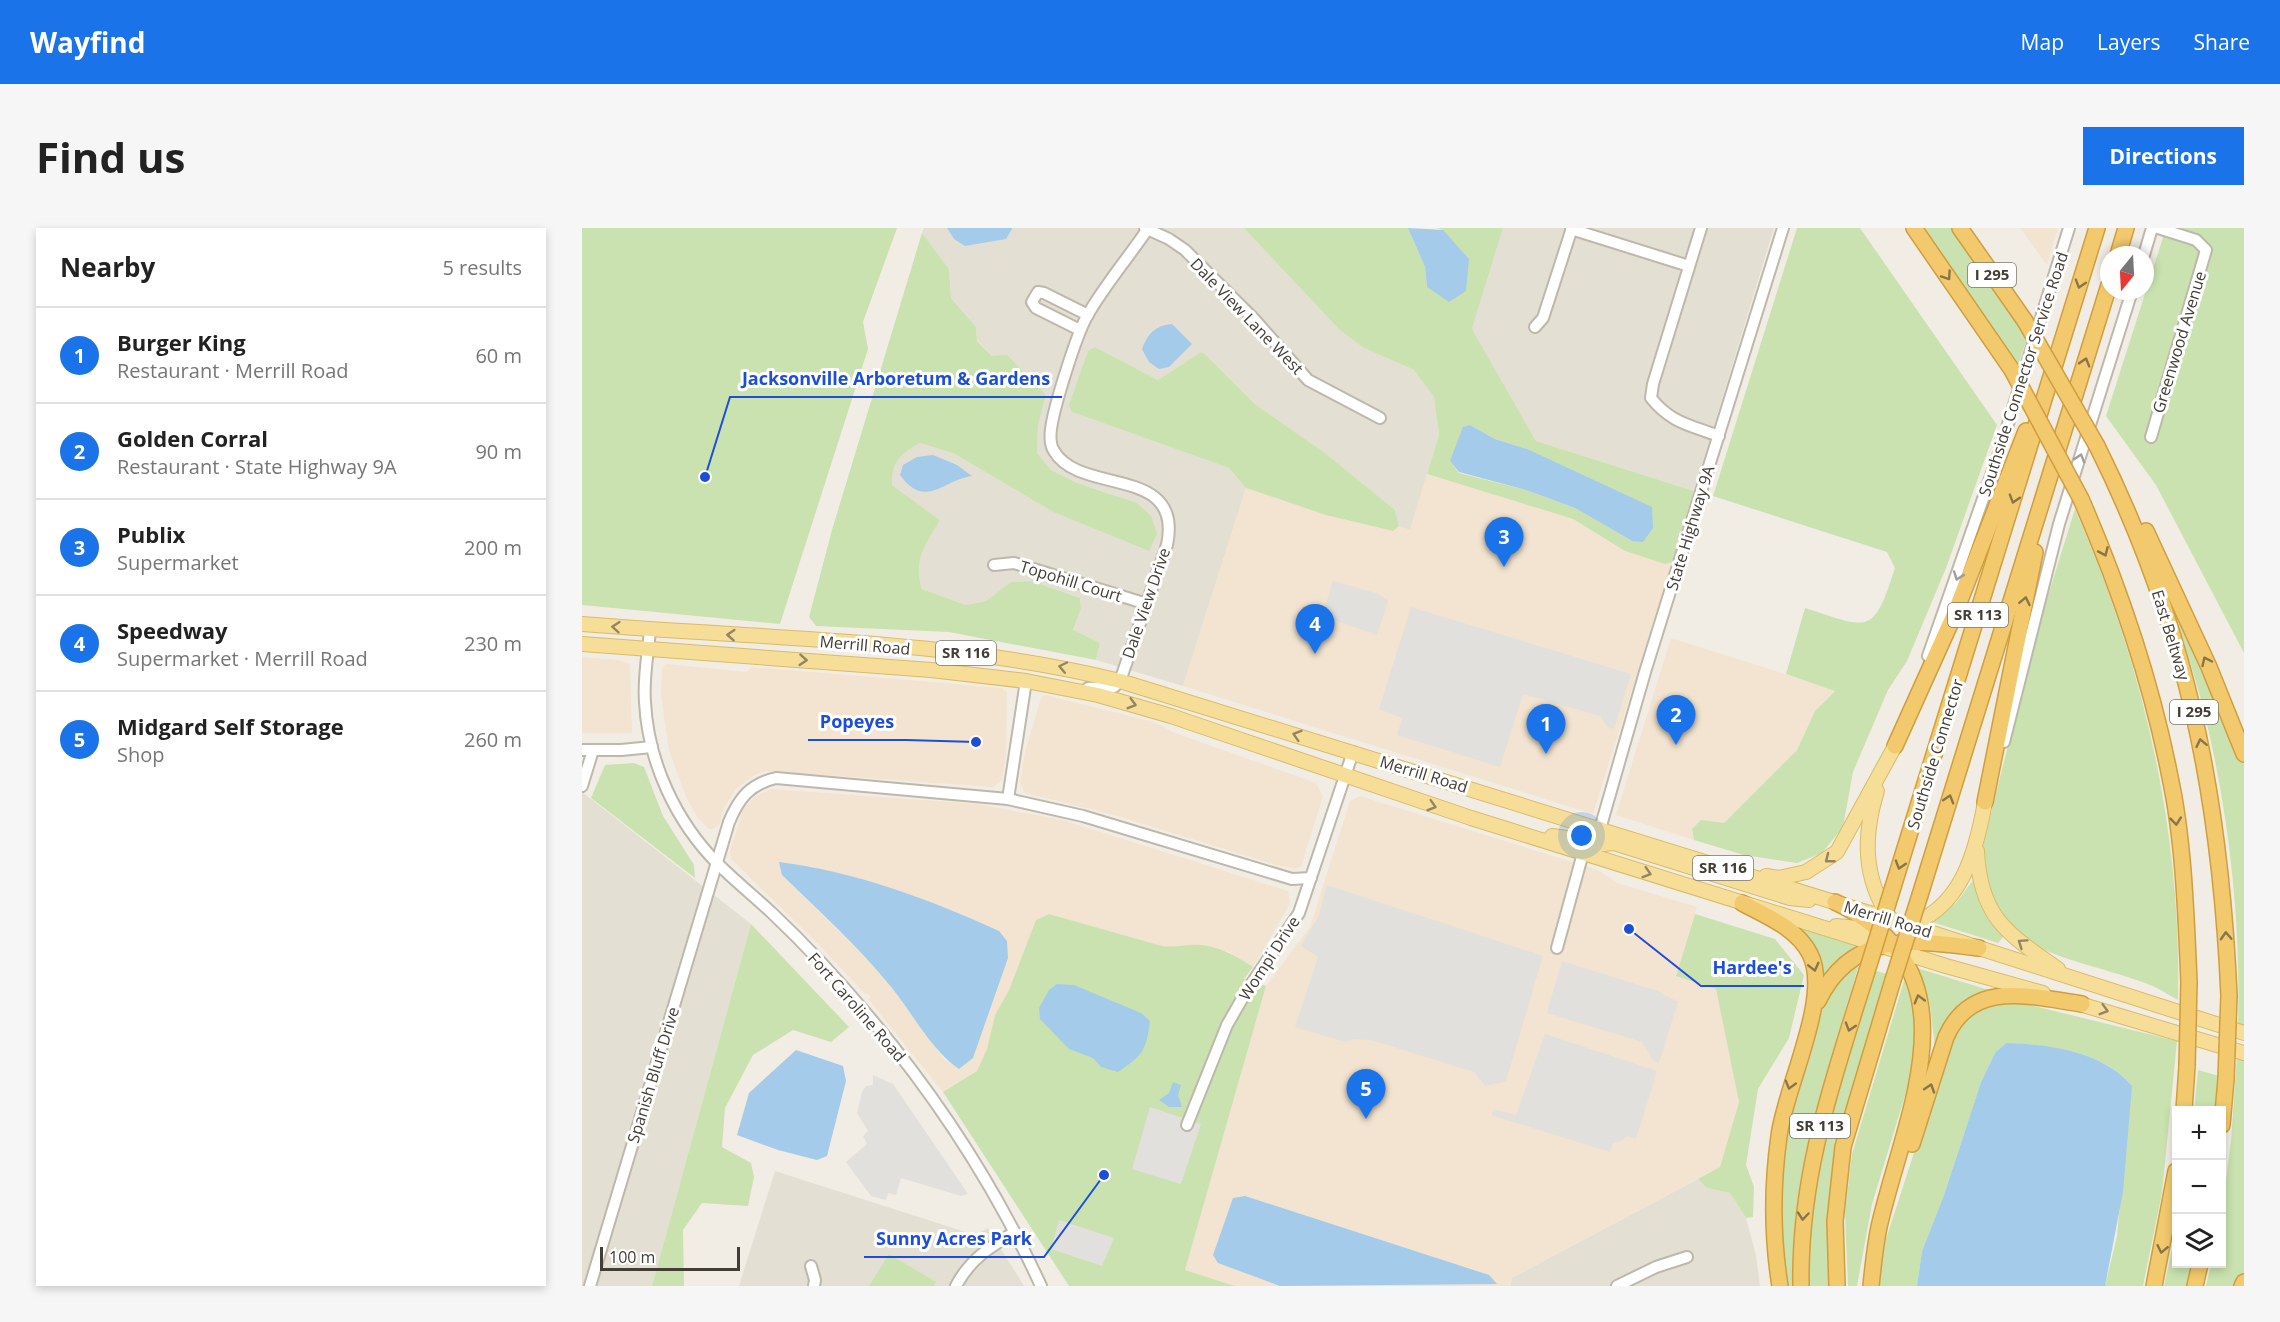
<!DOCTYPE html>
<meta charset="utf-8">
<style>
body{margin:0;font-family:"Open Sans",sans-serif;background:#f6f6f6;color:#222}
.controls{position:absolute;right:18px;bottom:18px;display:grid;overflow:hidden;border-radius:0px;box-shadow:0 3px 9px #0003}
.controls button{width:54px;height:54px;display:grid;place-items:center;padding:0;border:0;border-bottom:2px solid #e0e0e0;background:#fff;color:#222;font:30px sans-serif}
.compass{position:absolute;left:1518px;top:18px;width:54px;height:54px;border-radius:50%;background:#fff;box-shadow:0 3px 9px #0003;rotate:198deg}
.scale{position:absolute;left:18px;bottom:15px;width:140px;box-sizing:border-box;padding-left:6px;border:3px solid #423d35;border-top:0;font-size:16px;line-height:21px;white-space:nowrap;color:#423d35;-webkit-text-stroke:4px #fff;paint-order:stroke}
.you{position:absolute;left:1000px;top:608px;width:21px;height:21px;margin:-15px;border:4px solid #fff;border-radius:50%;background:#1a73e8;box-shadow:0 0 0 9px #1a73e833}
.badge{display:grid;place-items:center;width:39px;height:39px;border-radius:50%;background:#1a73e8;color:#fff;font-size:20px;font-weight:700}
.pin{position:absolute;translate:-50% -50px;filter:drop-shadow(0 2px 3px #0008)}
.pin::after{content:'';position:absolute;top:32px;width:21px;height:18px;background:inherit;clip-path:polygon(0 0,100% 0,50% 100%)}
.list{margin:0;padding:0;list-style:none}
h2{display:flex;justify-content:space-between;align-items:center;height:78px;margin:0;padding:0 24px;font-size:26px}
h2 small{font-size:20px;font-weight:400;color:#767676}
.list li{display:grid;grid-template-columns:39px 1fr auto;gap:18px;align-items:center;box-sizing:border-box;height:96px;padding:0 24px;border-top:2px solid #e0e0e0}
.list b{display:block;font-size:22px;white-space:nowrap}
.list p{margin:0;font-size:20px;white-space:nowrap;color:#767676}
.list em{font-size:20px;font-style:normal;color:#767676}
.icon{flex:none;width:33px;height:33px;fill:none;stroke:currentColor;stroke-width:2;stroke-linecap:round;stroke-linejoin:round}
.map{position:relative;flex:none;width:1662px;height:1058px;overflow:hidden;border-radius:0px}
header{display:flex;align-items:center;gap:36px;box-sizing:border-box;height:84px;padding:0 30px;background:#1a73e8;color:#fff}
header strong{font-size:28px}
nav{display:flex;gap:33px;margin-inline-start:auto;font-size:21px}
.intro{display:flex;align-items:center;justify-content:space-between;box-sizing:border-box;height:144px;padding:0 36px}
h1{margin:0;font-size:42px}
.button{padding:15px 27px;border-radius:0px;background:#1a73e8;color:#fff;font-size:21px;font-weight:700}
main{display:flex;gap:36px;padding:0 36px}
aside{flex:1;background:#fff;border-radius:0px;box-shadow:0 3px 9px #0003}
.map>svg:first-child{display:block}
.residential{fill:#e4dfd3}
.commercial{fill:#f2e4d0;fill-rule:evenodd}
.green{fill:#cae2af;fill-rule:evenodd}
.parking{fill:#e2e0dc}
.water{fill:#a4cbea}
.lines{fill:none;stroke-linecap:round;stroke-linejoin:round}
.minor-casing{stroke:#beb8ab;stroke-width:14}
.major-casing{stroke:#d9bb69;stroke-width:16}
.highway-casing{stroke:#d09e3e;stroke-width:18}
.minor{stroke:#fff;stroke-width:10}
.major{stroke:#f6de98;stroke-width:14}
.highway{stroke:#f2c96d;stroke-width:15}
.highway-bridge-casing{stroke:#d09e3e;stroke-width:18;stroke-linecap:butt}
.highway-bridge{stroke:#f2c96d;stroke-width:15}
.oneway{stroke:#88754b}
.oneway2{stroke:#a09e9a}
.oneway3{stroke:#938562}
.labels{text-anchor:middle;stroke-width:6;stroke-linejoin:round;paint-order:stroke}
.shield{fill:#fff;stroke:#7b7772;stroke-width:1.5}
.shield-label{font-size:15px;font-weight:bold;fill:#423d35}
.street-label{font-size:16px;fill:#423d35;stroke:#fff}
.leader{fill:none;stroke:#1d4ed8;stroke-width:2}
.callout-dot{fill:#1d4ed8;stroke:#fff;stroke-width:2}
.callout-label{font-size:18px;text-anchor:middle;font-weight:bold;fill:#1d4ed8;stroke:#fff;stroke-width:6;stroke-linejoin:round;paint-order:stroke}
</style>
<header>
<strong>Wayfind</strong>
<nav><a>Map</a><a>Layers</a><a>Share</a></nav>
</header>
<div class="intro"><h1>Find us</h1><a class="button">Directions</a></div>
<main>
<aside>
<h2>Nearby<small>5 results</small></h2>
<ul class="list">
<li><span class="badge">1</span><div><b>Burger King</b><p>Restaurant · Merrill Road</p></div><em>60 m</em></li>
<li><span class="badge">2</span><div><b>Golden Corral</b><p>Restaurant · State Highway 9A</p></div><em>90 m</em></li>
<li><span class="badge">3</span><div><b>Publix</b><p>Supermarket</p></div><em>200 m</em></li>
<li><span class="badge">4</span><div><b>Speedway</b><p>Supermarket · Merrill Road</p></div><em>230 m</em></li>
<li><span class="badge">5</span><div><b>Midgard Self Storage</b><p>Shop</p></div><em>260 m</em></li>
</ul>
</aside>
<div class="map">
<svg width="1662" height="1058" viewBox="0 0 1662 1058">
<rect width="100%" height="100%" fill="#f1ede4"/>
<!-- residential -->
<g class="residential">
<path d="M342 0H662L782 120 832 142 852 169 857 207 828 302 817 298 813 282 743 225 673 176 624 127 619 124 576 152 513 119 490 184 647 240 664 260 601 458 514 432 518 415 491 403 499 381 498 370 450 353 429 354 404 373 384 377 340 361 336 348 337 324 358 292 310 257V241L318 226 338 215 373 226 471 284 567 323 532 267 495 255 469 242 455 225 456 198 464 167 410 128 395 112 394 99 369 70 367 41 340 5Z"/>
<path d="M921 0H1192L1112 263 954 213 890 101Z"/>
<path d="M0 564 169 696 70 1058H0Z"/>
<path d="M193 943 393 1007 406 1000 442 1058H157Z"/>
<path d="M1116 951 1125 960 1148 965 1164 990 1174 1027 1178 1058H928L930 1050Z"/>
</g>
<!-- commercial -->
<g class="commercial">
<path d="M1438 0H1476L1465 37Z"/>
<path d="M845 246 991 291 1043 323 1083 336 1090 334 1011 586 601 458 664 260 744 287 811 303 817 298 828 302Z"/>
<path d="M1089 410 1253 462 1233 483 1215 522 1142 595 1110 601 1112 612 1034 587Z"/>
<path d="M0 429 36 432 48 436 50 505H0Z"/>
<path d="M84 436 164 444 170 439 420 460 425 465 424 527 420 552 411 559 185 543 174 546 154 561 142 580 137 597 131 601H127L115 589 104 569 87 522 79 468 80 441Z"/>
<path d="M463 467 572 494 593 505 734 555 741 568 719 639 714 641 694 637 532 587 443 565 438 555 443 524 459 470Z"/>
<path d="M189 561 396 576 484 593 706 663 708 676 671 739 647 724 617 717 597 720 580 718 467 686 454 692 427 762 413 787 405 821 395 843 361 864 286 771 289 769 285 765 283 766 235 715 149 631 148 623 161 582 174 568ZM228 638 339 671 417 703 426 730 391 830 377 841 363 832 309 759 283 729 200 647Z"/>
<path d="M778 568 1016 642 1035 655 1115 679 1094 747 1134 761 1157 874 1138 939 930 1050 928 1058H653L603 1042 684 758 728 699 768 573Z"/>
</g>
<!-- green -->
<g class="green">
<path d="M0 0H315L281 94 286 121 198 396 0 377Z"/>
<path d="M662 0H826L843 39 845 59 861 2 855 0H921L890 101 954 213 1112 263 1090 334 1083 336 1043 323 991 291 845 246 857 207 852 169 832 142 782 120 758 102ZM888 197 913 211 945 221 1050 313 993 280 944 262 877 245 868 233Z"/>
<path d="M1215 0H1278L1415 197 1364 340 1325 433 1306 462 1271 544 1261 599 1240 625 1215 635 1162 627 1112 612 1110 601 1119 592 1142 595 1215 522 1233 483 1253 463 1204 446 1223 380C1288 401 1291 408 1313 340L1305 324 1131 268Z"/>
<path d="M1341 0H1370L1381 15 1445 111 1436 137Z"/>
<path d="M1584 0H1662V425L1574 257 1524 188Z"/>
<path d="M340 5 367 41 369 70 394 99 395 113 410 128 425 127 464 167 456 198 455 225 469 242 495 255 555 275 569 288 575 306 567 323 471 284 373 226 338 215C318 226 309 234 310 257L358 292C344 315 330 333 340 361L384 377 404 373 429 354 450 353 498 370 499 381 491 402 518 415 514 432 367 404 234 398 227 389 250 302Z"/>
<path d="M513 119 576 152 619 124 624 127 673 176 743 225 813 282 817 298 811 303 744 287 664 260 647 240 490 184 487 177 506 123Z"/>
<path d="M1493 281C1561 436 1600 602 1596 772 1585 766 1575 759 1563 755 1485 726 1402 728 1400 621L1454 406Z"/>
<path d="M1591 377 1648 497 1662 536V799L1656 797C1659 691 1647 586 1622 483 1613 448 1601 413 1591 377Z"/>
<path d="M52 535 62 539 81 588 112 637 113 650 9 570 23 537Z"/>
<path d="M1392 651 1403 682 1421 709 1416 715 1350 694 1374 675Z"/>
<path d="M467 686 580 718C594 720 606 716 619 717 639 719 654 728 671 739L662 751 684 758 603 1042 653 1058H487L361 864 395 843 405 821 413 787 427 762 454 692Z"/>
<path d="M1113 686 1193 711 1222 747 1207 810 1176 861 1164 937 1172 959 1171 989 1164 990 1148 965 1125 960 1116 951 1138 939 1157 874 1134 761 1094 748Z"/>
<path d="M169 696 267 799 249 814 211 802 171 827 143 880 140 919 169 935 172 949 166 978 120 975 101 1002 102 1058H70Z"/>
<path d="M1220 701 1275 718 1242 747 1235 725Z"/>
<path d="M1278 732C1247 842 1207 942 1211 1058H1204L1198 970 1205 895 1241 775 1252 758Z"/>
<path d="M1335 740 1407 762 1408 765 1353 819 1348 778Z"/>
<path d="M1294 743 1305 746C1273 851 1240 946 1248 1058H1227C1223 950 1259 844 1294 743Z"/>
<path d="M1324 746 1337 800 1328 851 1290 976 1275 1058H1266L1263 985 1270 926Z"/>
<path d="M1436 774 1595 813 1580 965 1561 1058H1523L1535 1008 1549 857C1521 823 1466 817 1424 815L1413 825 1399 854 1362 967 1340 1023 1335 1058H1295L1304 1011 1353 860 1376 799 1399 779Z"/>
<path d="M1655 828 1662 830V1045L1657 1058H1624L1629 1036H1640V983L1649 913Z"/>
<path d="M1616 842 1637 848 1635 882H1612Z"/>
<path d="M1594 1003V1036H1613L1608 1058H1582Z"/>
<path d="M307 1026 354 1054 352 1058H287Z"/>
</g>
<!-- parking -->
<g class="parking">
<path d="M751 353 797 366 806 373 795 407 740 388Z"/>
<path d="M829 379 1049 446 1032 501 1026 499 1018 488 941 466 918 539 815 507 820 490 797 481Z"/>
<path d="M745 657 961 728 924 853 903 858 892 844 789 812 772 811 763 814 713 799 736 729 719 718 736 689Z"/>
<path d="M980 733 1076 763 1096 774 1077 835 1072 833 1060 814 965 785Z"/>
<path d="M963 806 1075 843 1054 911 1045 908 1038 914 1031 915 1028 924 909 887 912 881 934 887Z"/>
<path d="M291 847 311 856 386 966 379 968 319 950 314 967 306 965 304 972 289 968 264 934 285 916 281 908 286 903 275 885 280 864 284 858 291 857Z"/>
<path d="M568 879 619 896 599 956 550 941Z"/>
<path d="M477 992 532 1010 520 1038 469 1021Z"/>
</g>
<!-- water -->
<g class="water">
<path d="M365 0H430V1L424 11 383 18 372 11Z"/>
<path d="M826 0 861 2 887 31 884 63 867 74 845 59 843 39Z"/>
<path d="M590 96 610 116 587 139 577 141 567 134 560 121C565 106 574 97 590 96Z"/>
<path d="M888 197 913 211 945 221 1070 279 1071 300 1061 314 1050 313 993 280 944 262 877 244 868 233 881 199Z"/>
<path d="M351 227 375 237 390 248C361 252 343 282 318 247L321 237 335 229Z"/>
<path d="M197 634C271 643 350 672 417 703L425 713 426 730 391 830 377 841C351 824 330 785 310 760 277 719 238 684 200 647Z"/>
<path d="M475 756 492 757 559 785 568 793C564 823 561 827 536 844L519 839 511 830 487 821 458 791 457 780 467 762Z"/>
<path d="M1424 815C1466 816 1521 823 1550 858L1541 964 1523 1058H1335L1340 1023 1362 967 1399 854 1413 825Z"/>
<path d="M214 822 261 838 264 853 245 928 235 932 196 922 155 907 167 865Z"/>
<path d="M591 854 599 857 596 867 600 879H587L577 872 587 865Z"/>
<path d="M663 968 907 1047 915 1056 698 1058 636 1035 631 1027 651 970Z"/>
</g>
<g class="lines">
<!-- minor casing -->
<g class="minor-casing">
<g id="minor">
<path d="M563 0 587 11 603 22 672 91 726 152 798 190"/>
<path d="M1119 0 1071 156 1069 170C1089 195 1108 197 1137 208"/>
<path d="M989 1 1107 38"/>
<path d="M1562 27 1570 0"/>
<path d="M953 99 961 90 990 0"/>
<path d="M498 102 454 80 450 74 456 64 462 65 506 87"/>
<path d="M1569 209 1624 22 1614 12 1576 0"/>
<path d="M412 337 432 335 565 376"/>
<path d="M68 402C66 426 61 450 63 474 66 534 94 594 136 636 153 653 172 668 190 685 225 718 258 754 289 791 357 872 415 962 459 1058"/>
<path d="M1346 428 1417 225 1487 0"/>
<path d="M506 460 532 459 538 453 585 317C602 236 498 268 472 223 468 217 468 209 469 201 472 178 494 108 505 88 522 58 546 30 565 2"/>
<path d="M1422 514 1477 296 1550 63"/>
<path d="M0 522H39L70 519"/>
<path d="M0 558 11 522"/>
<path d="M426 571 444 453"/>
<path d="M1018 601 1063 444 1201 0"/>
<path d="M975 720 1001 625"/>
<path d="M605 897 645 797 664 764 717 685 771 524"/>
<path d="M229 1038 233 1052 232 1058"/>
<path d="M8 1058 147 594C157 570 168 556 194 550L426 571 501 588 710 651 729 650"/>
<path d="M374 1058C388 1031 408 1019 433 1004"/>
<path d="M1035 1058 1074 1039 1105 1029"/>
</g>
</g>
<!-- major casing -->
<g class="major-casing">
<g id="major">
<path d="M0 396C179 411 363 410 538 453L1310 692 1662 805"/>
<path d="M0 416 349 442 444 453 516 467 589 488 889 590 1364 738 1461 765"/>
<path d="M1295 563C1281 608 1281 650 1308 690"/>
<path d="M970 608 1000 612 1018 601"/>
<path d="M1395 623C1398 690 1426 706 1476 741"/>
<path d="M1001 625 1011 617 1032 615 1208 670 1227 672"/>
<path d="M1184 648 1197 650 1224 644 1255 624 1313 518"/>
<path d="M1254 698 1298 702"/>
<path d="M1323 698C1379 683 1394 624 1403 574"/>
<path d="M1491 774 1662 825"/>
</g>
</g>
<!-- highway casing -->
<g class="highway-casing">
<g id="highway">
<path d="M1332 0 1430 142"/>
<path d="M1378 0 1443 93"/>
<path d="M1536 27 1544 0"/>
<path d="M1515 218C1605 399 1638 566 1647 767"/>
<path d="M1499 271C1538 361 1569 452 1588 549 1602 614 1604 688 1607 754"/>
<path d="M1564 303 1627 439 1662 526"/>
<path d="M1313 518 1373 385 1444 203"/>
<path d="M1403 574 1453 324"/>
<path d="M1311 659 1515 0"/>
<path d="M1338 667 1527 57"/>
<path d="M1253 674C1400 743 1323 884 1297 999 1293 1018 1291 1038 1289 1058"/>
<path d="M1160 675C1184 688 1215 700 1228 726 1250 769 1203 859 1197 908 1190 958 1190 1008 1198 1058"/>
<path d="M1236 773C1270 702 1332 712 1397 720"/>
<path d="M1602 882 1605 838"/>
<path d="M1640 897 1644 851"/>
<path d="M1330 916 1364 809C1390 750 1450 769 1500 776"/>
<path d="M1219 1058C1217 944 1252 850 1285 743"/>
<path d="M1255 1058 1253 993 1261 919 1311 752"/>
<path d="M1572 1058 1594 943"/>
<path d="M1613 1058 1618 1036"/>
<path d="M1660 1058 1662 1054"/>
</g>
</g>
<!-- minor -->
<use href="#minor" class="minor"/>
<!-- major -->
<use href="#major" class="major"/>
<!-- highway -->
<use href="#highway" class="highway"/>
<!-- highway-bridge casing -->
<g class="highway-bridge-casing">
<g id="highway-bridge">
<path d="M1443 93 1515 218"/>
<path d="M1430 142 1499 271"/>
<path d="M1285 743 1311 659"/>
<path d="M1311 752 1338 667"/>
<path d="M1605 838 1607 754"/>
<path d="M1644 851 1647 767"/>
</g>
</g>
<!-- highway-bridge -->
<use href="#highway-bridge" class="highway-bridge"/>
</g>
<!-- one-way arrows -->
<defs><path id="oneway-chevron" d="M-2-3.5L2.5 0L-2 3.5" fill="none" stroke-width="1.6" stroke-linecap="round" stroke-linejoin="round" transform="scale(1.5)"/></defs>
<g class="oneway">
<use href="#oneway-chevron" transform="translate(1365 48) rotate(56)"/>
<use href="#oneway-chevron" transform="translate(1498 56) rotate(107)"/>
<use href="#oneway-chevron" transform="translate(1503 134) rotate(-73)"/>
<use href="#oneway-chevron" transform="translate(1432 271) rotate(107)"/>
<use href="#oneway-chevron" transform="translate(1522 324) rotate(66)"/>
<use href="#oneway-chevron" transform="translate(1443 373) rotate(-78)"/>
<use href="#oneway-chevron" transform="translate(1624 433) rotate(-115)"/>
<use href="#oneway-chevron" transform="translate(1619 515) rotate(-102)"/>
<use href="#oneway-chevron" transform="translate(1367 571) rotate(-73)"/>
<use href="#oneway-chevron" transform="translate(1594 593) rotate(84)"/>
<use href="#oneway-chevron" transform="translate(1318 637) rotate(107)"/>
<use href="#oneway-chevron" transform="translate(1644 708) rotate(-93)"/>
<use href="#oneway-chevron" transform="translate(1232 739) rotate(76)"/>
<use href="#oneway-chevron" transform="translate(1337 771) rotate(-106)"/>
<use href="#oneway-chevron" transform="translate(1268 799) rotate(107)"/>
<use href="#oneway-chevron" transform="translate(1208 857) rotate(106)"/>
<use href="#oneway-chevron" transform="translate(1348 860) rotate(-72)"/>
<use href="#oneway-chevron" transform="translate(1221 988) rotate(95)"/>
<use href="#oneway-chevron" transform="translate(1580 1021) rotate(102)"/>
</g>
<g class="oneway2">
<use href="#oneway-chevron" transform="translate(1498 230) rotate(-73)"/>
<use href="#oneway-chevron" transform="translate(1376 348) rotate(109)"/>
</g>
<g class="oneway3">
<use href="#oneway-chevron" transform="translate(34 399) rotate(-175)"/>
<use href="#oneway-chevron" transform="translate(149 407) rotate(-176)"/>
<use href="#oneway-chevron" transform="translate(221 432) rotate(4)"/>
<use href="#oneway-chevron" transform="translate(481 439) rotate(-168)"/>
<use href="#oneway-chevron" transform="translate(550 476) rotate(16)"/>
<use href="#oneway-chevron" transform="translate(715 507) rotate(-163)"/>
<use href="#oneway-chevron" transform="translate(850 578) rotate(17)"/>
<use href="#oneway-chevron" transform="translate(1247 631) rotate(142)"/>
<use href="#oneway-chevron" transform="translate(1065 645) rotate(17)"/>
<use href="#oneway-chevron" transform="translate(1440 715) rotate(-145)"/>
<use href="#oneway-chevron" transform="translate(1522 782) rotate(16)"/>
</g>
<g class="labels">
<!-- shield labels -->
<g class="shield">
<rect x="1386" y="35" width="48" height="24" rx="4.5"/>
<rect x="1366" y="375" width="60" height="24" rx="4.5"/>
<rect x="354" y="413" width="60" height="24" rx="4.5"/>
<rect x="1588" y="472" width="48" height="24" rx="4.5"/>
<rect x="1111" y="628" width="60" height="24" rx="4.5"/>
<rect x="1208" y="886" width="60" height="24" rx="4.5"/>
</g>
<g class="shield-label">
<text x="1410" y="52">I 295</text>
<text x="1396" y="392">SR 113</text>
<text x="384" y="430">SR 116</text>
<text x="1612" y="489">I 295</text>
<text x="1141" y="645">SR 116</text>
<text x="1238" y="903">SR 113</text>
</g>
<!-- street labels -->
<g class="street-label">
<text transform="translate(665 88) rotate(46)" y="6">Dale View Lane West</text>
<text transform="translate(1597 114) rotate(-73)" y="6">Greenwood Avenue</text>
<text transform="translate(1441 146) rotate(-72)" y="6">Southside Connector Service Road</text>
<text transform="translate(1108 300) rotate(-73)" y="6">State Highway 9A</text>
<text transform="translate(489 353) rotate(17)" y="6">Topohill Court</text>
<text transform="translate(564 375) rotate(-71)" y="6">Dale View Drive</text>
<text transform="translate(1589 407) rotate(73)" y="6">East Beltway</text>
<text transform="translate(283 417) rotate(5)" y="6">Merrill Road</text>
<text transform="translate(1353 526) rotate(-73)" y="6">Southside Connector</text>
<text transform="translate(842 546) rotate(17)" y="6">Merrill Road</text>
<text transform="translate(1306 691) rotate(17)" y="6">Merrill Road</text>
<text transform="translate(687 730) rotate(-57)" y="6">Wompi Drive</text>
<text transform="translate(275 779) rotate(49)" y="6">Fort Caroline Road</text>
<text transform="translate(71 847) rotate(-73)" y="6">Spanish Bluff Drive</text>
</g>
</g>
<!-- callouts -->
<path class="leader" d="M123 249L148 169H480M394 514L324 512H226M1047 701L1119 758H1222M522 947L462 1029H282"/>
<g class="callout-dot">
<circle cx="123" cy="249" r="6"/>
<circle cx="394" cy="514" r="6"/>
<circle cx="1047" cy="701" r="6"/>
<circle cx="522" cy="947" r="6"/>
</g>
<g class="callout-label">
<text x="314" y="157">Jacksonville Arboretum &amp; Gardens</text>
<text x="275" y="500">Popeyes</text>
<text x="1170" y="746">Hardee's</text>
<text x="372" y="1017">Sunny Acres Park</text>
</g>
</svg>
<div class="controls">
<button>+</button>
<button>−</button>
<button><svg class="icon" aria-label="layers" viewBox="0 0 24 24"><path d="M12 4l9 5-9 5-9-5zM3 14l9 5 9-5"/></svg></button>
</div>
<svg class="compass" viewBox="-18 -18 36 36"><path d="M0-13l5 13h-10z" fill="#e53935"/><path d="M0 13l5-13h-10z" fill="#767676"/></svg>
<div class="scale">100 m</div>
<div class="you"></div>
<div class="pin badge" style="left:964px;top:526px">1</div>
<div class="pin badge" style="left:1094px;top:517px">2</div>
<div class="pin badge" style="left:922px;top:339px">3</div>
<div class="pin badge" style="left:733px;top:426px">4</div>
<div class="pin badge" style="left:784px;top:891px">5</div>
</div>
</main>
